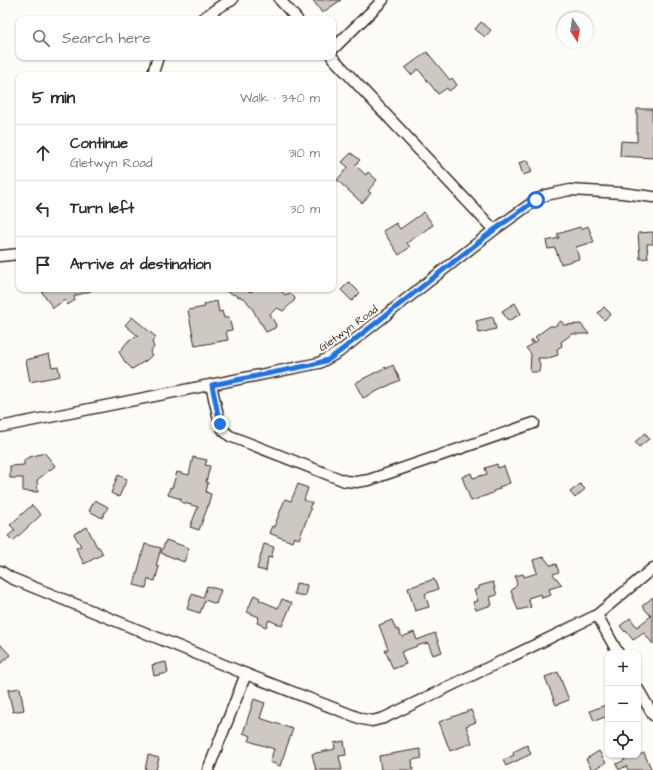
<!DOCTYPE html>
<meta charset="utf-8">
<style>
body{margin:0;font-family:"Architects Daughter",sans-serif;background:#f7f7f7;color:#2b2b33}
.controls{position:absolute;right:12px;bottom:12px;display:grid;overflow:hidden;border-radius:8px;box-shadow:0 1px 3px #0004}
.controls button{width:36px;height:36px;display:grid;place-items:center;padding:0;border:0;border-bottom:1px solid #e1e1e2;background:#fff;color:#2b2b33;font:20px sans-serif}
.compass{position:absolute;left:557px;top:12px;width:36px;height:36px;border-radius:50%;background:#fff;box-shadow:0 1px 3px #0004;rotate:168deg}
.stop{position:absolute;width:12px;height:12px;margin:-9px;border:3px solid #1a73e8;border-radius:50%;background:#fff}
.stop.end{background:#1a73e8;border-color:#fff;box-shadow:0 1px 4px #0008}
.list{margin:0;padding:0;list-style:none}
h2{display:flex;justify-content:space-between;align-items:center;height:52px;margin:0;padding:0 16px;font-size:17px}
h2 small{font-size:13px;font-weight:400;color:#7c7c81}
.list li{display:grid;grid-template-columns:26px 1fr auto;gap:12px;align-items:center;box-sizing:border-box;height:56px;padding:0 16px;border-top:1px solid #e1e1e2}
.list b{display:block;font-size:15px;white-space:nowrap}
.list p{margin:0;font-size:13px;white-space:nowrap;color:#7c7c81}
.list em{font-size:13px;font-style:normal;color:#7c7c81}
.icon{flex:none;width:22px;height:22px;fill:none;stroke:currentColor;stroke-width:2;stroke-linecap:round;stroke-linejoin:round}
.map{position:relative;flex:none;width:653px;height:770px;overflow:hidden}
.search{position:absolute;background:#fff;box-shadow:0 1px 3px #0004;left:16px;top:16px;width:320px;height:44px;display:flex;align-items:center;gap:10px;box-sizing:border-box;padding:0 14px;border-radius:8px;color:#7c7c81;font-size:15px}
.panel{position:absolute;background:#fff;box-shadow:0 1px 3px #0004;left:16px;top:72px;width:320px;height:220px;border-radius:8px}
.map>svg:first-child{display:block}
.building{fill:#cdc8c2;stroke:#3b2a1e}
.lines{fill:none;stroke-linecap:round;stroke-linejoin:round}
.minor-casing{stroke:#3b2a1e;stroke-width:13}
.minor{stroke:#fdfcf7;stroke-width:10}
.route{stroke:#1a73e8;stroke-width:5}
.labels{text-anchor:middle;stroke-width:4;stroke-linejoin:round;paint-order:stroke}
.street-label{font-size:11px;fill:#3b2a1e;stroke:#fdfcf7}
</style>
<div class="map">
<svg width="653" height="770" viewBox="0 0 653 770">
<rect width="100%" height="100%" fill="#fdfcf7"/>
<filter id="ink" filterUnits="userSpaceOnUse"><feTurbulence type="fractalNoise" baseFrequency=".025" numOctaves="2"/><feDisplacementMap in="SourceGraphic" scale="8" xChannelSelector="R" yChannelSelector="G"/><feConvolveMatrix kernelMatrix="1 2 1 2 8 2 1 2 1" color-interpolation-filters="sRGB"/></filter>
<g filter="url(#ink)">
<!-- building -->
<g class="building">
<path d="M313 0H341L322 13Z"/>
<path d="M481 22 491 30 485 37 475 29Z"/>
<path d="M427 52 450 80 452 78 457 85 449 91 447 88 438 94 418 69 411 75 405 68Z"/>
<path d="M637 109H652L653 158 620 156 621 141 637 142Z"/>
<path d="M351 153 360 160 355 165 366 175 368 172 377 180 368 191 371 193 362 203 337 180 348 167 342 162Z"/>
<path d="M528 160 532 172 523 175 519 163Z"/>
<path d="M424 212 433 225 407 243 410 247 399 255 383 231 396 223 400 229Z"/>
<path d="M588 226 594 242 576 247 579 259 561 264 555 248 548 249 546 241 559 238 557 234 580 227 581 229Z"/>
<path d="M653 232V244H647L648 258 640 259 638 233Z"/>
<path d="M349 282 360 293 352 301 341 290Z"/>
<path d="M42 289H91V291L74 296 75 300 68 305 65 300 53 308 43 294Z"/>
<path d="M220 289H244L251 292 255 289H280L285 295 290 293 295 298 294 301 283 311 277 308 270 314 276 325 275 328 266 332 262 324 260 323 252 308 245 299Z"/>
<path d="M217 301 219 312 222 311 224 318 229 317 232 330 226 331 228 340 195 346 188 310 205 307 204 304Z"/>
<path d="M515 303 521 314 508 321 502 311Z"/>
<path d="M604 307 611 314 604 320 598 313Z"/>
<path d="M132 317 156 337 152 342 154 347 150 352 152 355 147 360 132 369 125 362 119 352 129 340 138 336 125 325Z"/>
<path d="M493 317 496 329 479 333 476 321Z"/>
<path d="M561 321 564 325 581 324 589 334H572L561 342 562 346 557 349 558 355 549 358H538L540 365 539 372H530L531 354 526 348 531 345V340H533L534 343 538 340 535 337 550 326H555Z"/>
<path d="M49 354 52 367 58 366 60 376 30 382 26 360Z"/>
<path d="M393 365 400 380 363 398 355 383 386 367V369Z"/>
<path d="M645 433 649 439 639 447 635 442Z"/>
<path d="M44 452 55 466 37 480 38 492 23 491V478H10V466L24 465V460L29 457 41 454Z"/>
<path d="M193 457 207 460 205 465 210 466 206 482 208 483 206 492 211 494 207 509 199 530 190 527 198 507 181 502V499L168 495 170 487 172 488 177 472 189 475Z"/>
<path d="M497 464 498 468 504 466 510 483 499 487 500 489 493 491V493L471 501 462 477 471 473 473 478 487 474 485 468Z"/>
<path d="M118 475 127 479 119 497 111 493Z"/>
<path d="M298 484 308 488 304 500 312 503 309 508 311 509 299 539 294 537 292 542 269 533 272 526 274 527 285 499 291 501Z"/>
<path d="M580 484 585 489 575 498 570 492Z"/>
<path d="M95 500 108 507 102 518 89 511Z"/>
<path d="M32 505 41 515 13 541 8 536 15 530 10 525Z"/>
<path d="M87 527 97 547H99L103 554 84 564 76 548 81 546 74 534Z"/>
<path d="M166 540 189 548 184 562 161 553Z"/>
<path d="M145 544 161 548 156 566 159 567 155 581 148 579 146 588 134 585Z"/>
<path d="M264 544 274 547 271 558 268 557 266 571 257 569Z"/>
<path d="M544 557 550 565 556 564 559 572 553 574 562 585 549 589 551 595 542 598 541 594 528 598 531 607 518 610 511 591 517 585 515 576 523 574 524 577 537 573 533 560Z"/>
<path d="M434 579 438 589 425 594 429 607 415 611 408 588Z"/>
<path d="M493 582 497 595 490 597 492 605 476 610 473 602 478 601 474 590 479 589V586Z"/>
<path d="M296 583 307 585 305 596 294 594Z"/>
<path d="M207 586 221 590 216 604 205 600 200 613 187 609 192 594 203 598Z"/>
<path d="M254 595 260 598 259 600 278 608 282 599 292 603 282 626 269 620 266 627 257 623 259 617 247 612Z"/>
<path d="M653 597V644L644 633 633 640 626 631 625 632 620 626 630 618 637 627 651 616 642 606Z"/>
<path d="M392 620 396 630 398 629 402 637 414 632 417 640 435 633 442 652 433 655 428 643 420 645 401 652 406 664 393 669 385 650 388 649 379 625Z"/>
<path d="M0 644 10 655 0 664Z"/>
<path d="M166 662 168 673 154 676 152 665Z"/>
<path d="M558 672 569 700 556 705 545 677Z"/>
<path d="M20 688 24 710 13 712 8 690Z"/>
<path d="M254 699 265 703 260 718 293 729 280 766 270 762 274 749 249 741 251 736 243 733Z"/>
<path d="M608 704V716L594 721 590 711Z"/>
<path d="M471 710 476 722 466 726 472 743 450 751 439 722Z"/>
<path d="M344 741 346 755 339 756 342 770H316L312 754 335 749 334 743Z"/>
<path d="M527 745 531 754 506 766 503 760 514 755 513 752Z"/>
<path d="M420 749 422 758 412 760 413 770H381L379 756Z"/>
<path d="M599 751 606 763 592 770 586 759Z"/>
<path d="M644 753 652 770H628L626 766 619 770 616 764 625 760 622 755H639Z"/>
<path d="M148 755 159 758 156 770H145Z"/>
</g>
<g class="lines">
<!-- minor casing -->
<g class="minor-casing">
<g id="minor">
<path d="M280 0 297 19"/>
<path d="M202 19 219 7 232 0"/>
<path d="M333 49 383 0"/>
<path d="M332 57 494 230"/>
<path d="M153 75 154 70 158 57"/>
<path d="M0 256 19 254"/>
<path d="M211 385 220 424 224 431 230 436 345 481 356 482 369 480 534 423"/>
<path d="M0 427 319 363 339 352 494 230 536 200 546 195 570 190 622 193 653 197"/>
<path d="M0 571 11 578 246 674 362 719 372 721 384 718 597 615 653 568"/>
<path d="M597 615 618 653"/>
<path d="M638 689 653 715"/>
<path d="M208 770 246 674"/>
</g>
</g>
<!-- minor -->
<use href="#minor" class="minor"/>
</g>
</g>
<g class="lines" filter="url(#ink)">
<!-- route -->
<path class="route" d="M220 424 212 385 311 365 328 360 339 352 494 230 536 200"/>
</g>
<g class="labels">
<!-- street labels -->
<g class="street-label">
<text transform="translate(348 328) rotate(-36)" y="4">Gletwyn Road</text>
</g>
</g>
</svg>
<div class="controls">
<button>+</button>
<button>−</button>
<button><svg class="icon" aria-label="locate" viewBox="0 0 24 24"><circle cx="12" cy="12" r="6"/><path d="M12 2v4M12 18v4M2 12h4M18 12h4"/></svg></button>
</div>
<svg class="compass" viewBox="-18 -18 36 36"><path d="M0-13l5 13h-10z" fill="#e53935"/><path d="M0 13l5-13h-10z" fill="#7c7c81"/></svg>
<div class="stop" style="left:536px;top:200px"></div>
<div class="stop end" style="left:220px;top:424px"></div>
<div class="search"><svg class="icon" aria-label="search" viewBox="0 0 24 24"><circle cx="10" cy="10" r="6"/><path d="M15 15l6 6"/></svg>Search here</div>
<section class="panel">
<h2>5 min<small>Walk · 340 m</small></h2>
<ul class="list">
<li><svg class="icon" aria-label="ahead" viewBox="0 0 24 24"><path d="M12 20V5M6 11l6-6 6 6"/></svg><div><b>Continue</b><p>Gletwyn Road</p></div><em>310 m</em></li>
<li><svg class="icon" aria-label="left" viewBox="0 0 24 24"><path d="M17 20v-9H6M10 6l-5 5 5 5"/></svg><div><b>Turn left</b></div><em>30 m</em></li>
<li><svg class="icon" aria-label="arrive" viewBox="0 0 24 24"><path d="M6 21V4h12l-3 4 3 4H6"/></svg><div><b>Arrive at destination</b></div></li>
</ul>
</section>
</div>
